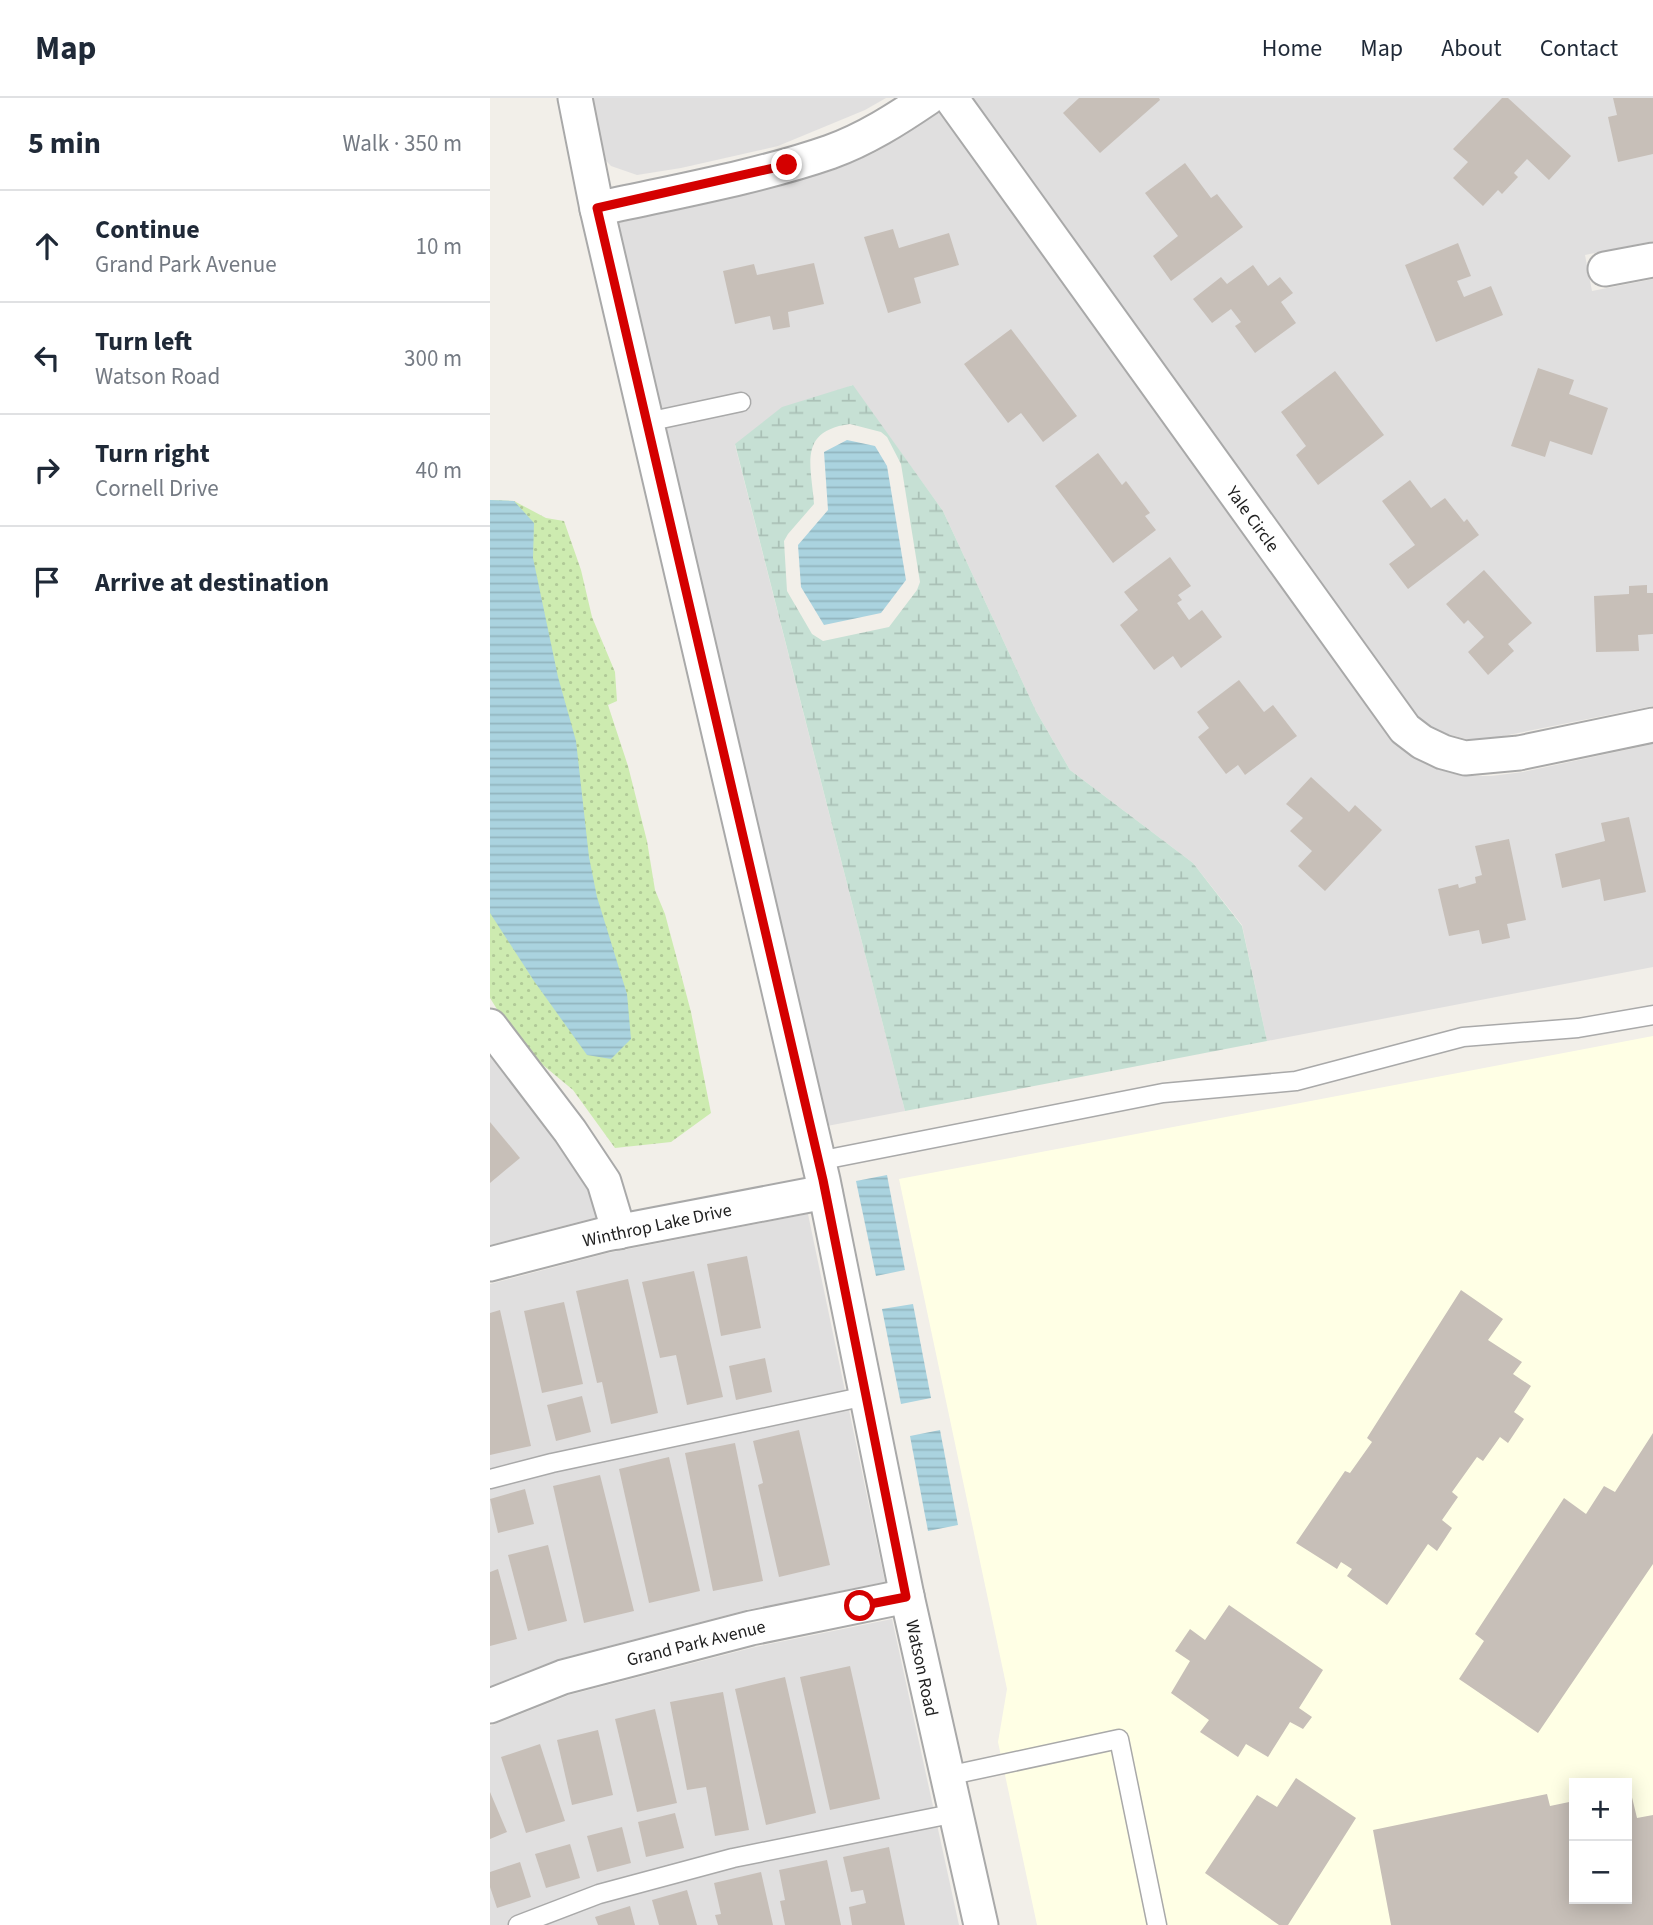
<!DOCTYPE html>
<meta charset="utf-8">
<style>
body{margin:0;font-family:"Source Sans 3",sans-serif;background:#f6f6f7;color:#1f2937}
.controls{position:absolute;right:21px;bottom:21px;display:grid;overflow:hidden;border-radius:0px;box-shadow:0 4px 18px #0003}
.controls button{width:63px;height:63px;display:grid;place-items:center;padding:0;border:0;border-bottom:2px solid #e0e1e3;background:#fff;color:#1f2937;font:35px sans-serif}
.stop{position:absolute;width:21px;height:21px;margin:-16px;border:5px solid #d40000;border-radius:50%;background:#fff}
.stop.end{background:#d40000;border-color:#fff;box-shadow:0 2px 7px #0008}
.list{margin:0;padding:0;list-style:none}
h2{display:flex;justify-content:space-between;align-items:center;height:91px;margin:0;padding:0 28px;font-size:30px}
h2 small{font-size:23px;font-weight:400;color:#747a83}
.list li{display:grid;grid-template-columns:46px 1fr auto;gap:21px;align-items:center;box-sizing:border-box;height:112px;padding:0 28px;border-top:2px solid #e0e1e3}
.list b{display:block;font-size:26px;white-space:nowrap}
.list p{margin:0;font-size:23px;white-space:nowrap;color:#747a83}
.list em{font-size:23px;font-style:normal;color:#747a83}
.icon{flex:none;width:38px;height:38px;fill:none;stroke:currentColor;stroke-width:2;stroke-linecap:round;stroke-linejoin:round}
.map{position:relative;flex:none;width:1163px;height:1827px;overflow:hidden}
header{display:flex;align-items:center;gap:42px;box-sizing:border-box;height:98px;padding:0 35px;background:#fff;border-bottom:2px solid #e0e1e3}
header strong{font-size:33px}
nav{display:flex;gap:38px;margin-inline-start:auto;font-size:24px}
main{display:flex}
aside{flex:1;background:#fff}
.map>svg:first-child{display:block}
.residential{fill:#e0dfdf}
.education{fill:#ffffe5;fill-rule:evenodd}
.grass{fill:url(#grass-dots)}
.wetland{fill:url(#wetland-marsh);fill-rule:evenodd}
.water{fill:url(#water-rules)}
.building{fill:#c7bfb8}
.lines{fill:none;stroke-linecap:round;stroke-linejoin:round}
.lane-casing{stroke:#a9a9a9;stroke-width:21}
.street-casing{stroke:#a9a9a9;stroke-width:37}
.lane{stroke:#fff;stroke-width:18}
.street{stroke:#fff;stroke-width:33}
.route{stroke:#d40000;stroke-width:9}
.labels{text-anchor:middle;stroke-width:5;stroke-linejoin:round;paint-order:stroke}
.street-label{font-size:18px;fill:#222;stroke:#fff}
</style>
<header>
<strong>Map</strong>
<nav><a>Home</a><a>Map</a><a>About</a><a>Contact</a></nav>
</header>
<main>
<aside>
<h2>5 min<small>Walk · 350 m</small></h2>
<ul class="list">
<li><svg class="icon" aria-label="ahead" viewBox="0 0 24 24"><path d="M12 20V5M6 11l6-6 6 6"/></svg><div><b>Continue</b><p>Grand Park Avenue</p></div><em>10 m</em></li>
<li><svg class="icon" aria-label="left" viewBox="0 0 24 24"><path d="M17 20v-9H6M10 6l-5 5 5 5"/></svg><div><b>Turn left</b><p>Watson Road</p></div><em>300 m</em></li>
<li><svg class="icon" aria-label="right" viewBox="0 0 24 24"><path d="M7 20v-9h11M14 6l5 5-5 5"/></svg><div><b>Turn right</b><p>Cornell Drive</p></div><em>40 m</em></li>
<li><svg class="icon" aria-label="arrive" viewBox="0 0 24 24"><path d="M6 21V4h12l-3 4 3 4H6"/></svg><div><b>Arrive at destination</b></div></li>
</ul>
</aside>
<div class="map">
<svg width="1163" height="1827" viewBox="0 0 1163 1827">
<defs>
<pattern id="grass-dots" width="8" height="8" patternUnits="userSpaceOnUse" patternTransform="scale(1.75)"><rect width="8" height="8" fill="#cdebb0"/><path d="M2 2h.1M6 6h.1" fill="none" stroke="#b0c997" stroke-width="1.8" stroke-linecap="round"/></pattern>
<pattern id="wetland-marsh" width="20" height="14" patternUnits="userSpaceOnUse" patternTransform="scale(1.75)"><rect width="20" height="14" fill="#c6e0d4"/><path d="M1 5h8M5 5V1M11 12h8M15 12V8" fill="none" stroke="#aac0b6"/></pattern>
<pattern id="water-rules" width="6" height="5" patternUnits="userSpaceOnUse" patternTransform="scale(1.75)"><rect width="6" height="5" fill="#aad3df"/><path d="M0 2.5h6" fill="none" stroke="#92b5bf"/></pattern>
</defs>
<rect width="100%" height="100%" fill="#f2efe9"/>
<!-- residential -->
<g class="residential">
<path d="M94 0H396L375 12 288 48 191 70 147 77 121 68 105 51Z"/>
<path d="M482 0H1163V143L1095 157 1102 193 1163 181V608L998 641H976L957 636 940 628 926 617Z"/>
<path d="M450 14 902 643 923 659 947 671 972 678H1001L1033 674 1163 646V869L777 943 752 827 703 765 580 672 546 613 453 413 362 287 245 347 415 1013 337 1028 128 125 301 85 347 71 386 54Z"/>
<path d="M0 956 67 1044 99 1092 107 1119 0 1147Z"/>
<path d="M318 1116 395 1484 256 1512 69 1561 0 1588V1186L118 1155Z"/>
<path d="M402 1521 469 1827H0V1628L79 1597 265 1549Z"/>
</g>
<!-- education -->
<path class="education" d="M1163 938V1827H547L508 1644 517 1591 409 1081ZM1084 1685H1137V1801H1084Z"/>
<!-- grass -->
<path class="grass" d="M0 402 24 403 56 420 74 423 91 472 102 519 125 574 127 603 118 607 138 668 157 743 165 792 175 816 201 914 221 1015 181 1044 125 1050 83 992 30 948 0 900Z"/>
<!-- wetland -->
<path class="wetland" d="M363 287 453 413 546 613 580 672 703 765 752 828 777 943 415 1013 245 346 292 309ZM360 326 391 334 397 339 411 366 430 484 427 492 399 529 333 543 322 536 297 493 294 443 298 436 324 406C321 366 308 333 360 326Z"/>
<!-- water -->
<g class="water">
<path d="M357 342 385 348 397 368 416 482 391 515 334 527 311 489 308 447 338 412 334 354Z"/>
<path d="M0 402 24 403 44 425 43 460 68 579 86 643 99 759 107 799 137 896 141 941 121 961 97 957 44 883 0 815Z"/>
<path d="M397 1077 415 1172 386 1178 366 1083Z"/>
<path d="M423 1206 441 1300 411 1306 392 1211Z"/>
<path d="M450 1332 468 1427 438 1433 420 1338Z"/>
</g>
<!-- building -->
<g class="building">
<path d="M589 0H669L670 2 610 55 573 15Z"/>
<path d="M1012 0H1018L1081 58 1059 82 1037 61 1024 75 1028 79 1012 96 1008 92 993 108 963 80 978 64 963 51Z"/>
<path d="M1123 0H1163V56L1128 64 1118 19 1127 17Z"/>
<path d="M695 65 721 100 727 96 753 129 681 183 663 158 688 138 655 95Z"/>
<path d="M403 131 409 150 459 135 469 167 424 180 431 205 398 215 374 139Z"/>
<path d="M968 145 981 178 967 183 974 199 1001 188 1013 217 946 244 915 167Z"/>
<path d="M324 165 334 206 298 214 300 229 283 232 280 218 245 226 233 173 264 166 267 177Z"/>
<path d="M763 167 778 188 790 179 803 195 791 204 806 225 765 255 745 228 751 224 741 211 722 225 703 201 731 179 737 186Z"/>
<path d="M521 231 587 318 553 344 531 315 518 325 474 266Z"/>
<path d="M1048 270 1084 282 1079 296 1118 310 1102 357 1060 343 1055 359 1021 348Z"/>
<path d="M845 273 894 337 828 387 806 357 816 348 791 314Z"/>
<path d="M608 355 632 387 636 383 660 415 655 418 666 432 623 465 565 388Z"/>
<path d="M920 382 941 410 955 400 974 424 977 421 989 437 918 491 899 466 925 447 892 403Z"/>
<path d="M680 459 701 488 688 497 692 502 687 505 699 522 712 512 732 539 691 570 683 558 664 572 630 527 648 512 634 494Z"/>
<path d="M994 472 1042 525 1018 546 1024 553 998 577 978 554 994 539 978 522 974 526 956 506Z"/>
<path d="M1157 487V495H1163V536L1148 537 1149 553 1106 554 1104 498 1139 496V488Z"/>
<path d="M749 582 774 614 783 607 807 638 755 677 748 667 736 676 708 639 719 630 707 614Z"/>
<path d="M821 679 859 714 865 707 892 732 835 793 808 768 822 753 800 733 813 720 796 706Z"/>
<path d="M1139 719 1156 794 1114 803 1110 781 1072 790 1065 756 1115 743 1111 725Z"/>
<path d="M1019 741 1036 822 1017 826 1020 840 992 846 989 832 959 838 948 791 968 786 969 790 986 785 985 779 992 777 985 748Z"/>
<path d="M0 1024 30 1060 0 1085Z"/>
<path d="M257 1158 271 1230 231 1238 217 1166Z"/>
<path d="M204 1173 233 1299 197 1307 186 1257 170 1260 152 1184Z"/>
<path d="M138 1181 168 1315 121 1326 112 1284 107 1285 86 1193Z"/>
<path d="M971 1192 1013 1221 998 1242 1032 1264 1023 1276 1041 1288 1024 1314 1034 1321 1018 1345 1010 1339 993 1363 987 1359 962 1394 968 1399 952 1422 962 1430 947 1453 938 1446 897 1507 857 1478 862 1471 851 1464 847 1471 806 1445 855 1373 860 1375 882 1344 877 1340Z"/>
<path d="M74 1204 93 1286 52 1295 34 1213Z"/>
<path d="M10 1212 41 1348 0 1357V1215Z"/>
<path d="M275 1260 282 1294 246 1302 239 1268Z"/>
<path d="M92 1298 101 1334 66 1343 57 1307Z"/>
<path d="M309 1332 340 1467 289 1479 268 1387 273 1385 263 1343Z"/>
<path d="M1163 1335V1466L1048 1635 969 1581 994 1543 985 1536 1074 1400 1096 1416 1114 1388 1125 1394Z"/>
<path d="M245 1345 273 1483 223 1493 195 1355Z"/>
<path d="M179 1359 210 1493 159 1505 129 1371Z"/>
<path d="M110 1377 144 1513 94 1525 63 1388Z"/>
<path d="M35 1391 44 1426 8 1435 0 1401Z"/>
<path d="M58 1447 77 1523 38 1533 18 1457Z"/>
<path d="M8 1471 27 1541 0 1548V1474Z"/>
<path d="M739 1507 833 1572 809 1610 822 1619 813 1631 800 1624 778 1659 756 1646 748 1659 710 1634 719 1622 681 1595 700 1563 685 1553 700 1531 715 1542Z"/>
<path d="M360 1568 390 1701 340 1712 310 1579Z"/>
<path d="M295 1579 326 1715 276 1727 245 1591Z"/>
<path d="M233 1594 259 1732 225 1738 216 1689 197 1692 180 1604Z"/>
<path d="M165 1611 187 1705 147 1714 125 1621Z"/>
<path d="M108 1632 123 1697 82 1707 67 1642Z"/>
<path d="M50 1646 75 1723 36 1735 11 1659Z"/>
<path d="M806 1680 866 1720 798 1827H789L715 1775 767 1697 787 1709Z"/>
<path d="M1140 1691 1147 1720 1163 1717V1827H901L883 1732 1057 1696 1060 1708 1084 1703V1801H1137V1692Z"/>
<path d="M0 1694 17 1734 0 1741Z"/>
<path d="M185 1715 194 1750 156 1759 148 1724Z"/>
<path d="M132 1729 141 1765 107 1774 97 1738Z"/>
<path d="M80 1746 90 1780 56 1790 45 1756Z"/>
<path d="M399 1749 415 1827H362L359 1809 376 1805 373 1792 361 1794 353 1759Z"/>
<path d="M337 1762 351 1827H295L290 1803 295 1802 289 1772Z"/>
<path d="M30 1764 41 1799 7 1810 0 1789V1774Z"/>
<path d="M271 1774 283 1827H228L225 1817 231 1816 224 1785Z"/>
<path d="M197 1792 207 1827H169L162 1802Z"/>
<path d="M140 1808 145 1827H108L105 1819Z"/>
</g>
<g class="lines">
<!-- lane casing -->
<g class="lane-casing">
<g id="lane">
<path d="M157 324 251 304"/>
<path d="M328 1063 673 995 806 983 973 939 1088 930 1163 917"/>
<path d="M0 1381 62 1365 376 1298"/>
<path d="M457 1678 629 1641 667 1827"/>
<path d="M28 1827 109 1796 243 1760 466 1715"/>
</g>
</g>
<!-- street casing -->
<g class="street-casing">
<g id="street">
<path d="M85 0 107 111 333 1082 417 1498 491 1827"/>
<path d="M461 0 915 631 932 644 953 654 975 660 1029 655 1163 627"/>
<path d="M107 111C183 94 268 79 340 54 376 41 407 21 438 0"/>
<path d="M1115 171 1163 162"/>
<path d="M0 928 80 1033 114 1084 129 1134"/>
<path d="M0 1166 116 1136 335 1094"/>
<path d="M0 1608 73 1579 261 1530 417 1498"/>
</g>
</g>
<!-- lane -->
<use href="#lane" class="lane"/>
<!-- street -->
<use href="#street" class="street"/>
</g>
<g class="lines">
<!-- route -->
<path class="route" d="M297 67 107 110 333 1082 416 1499 370 1508"/>
</g>
<g class="labels">
<!-- street labels -->
<g class="street-label">
<text transform="translate(763 421) rotate(54)" y="6">Yale Circle</text>
<text transform="translate(167 1127) rotate(-12)" y="6">Winthrop Lake Drive</text>
<text transform="translate(206 1545) rotate(-14)" y="6">Grand Park Avenue</text>
<text transform="translate(432 1570) rotate(78)" y="6">Watson Road</text>
</g>
</g>
</svg>
<div class="controls">
<button>+</button>
<button>−</button>
</div>
<div class="stop" style="left:370px;top:1508px"></div>
<div class="stop end" style="left:297px;top:67px"></div>
</div>
</main>
